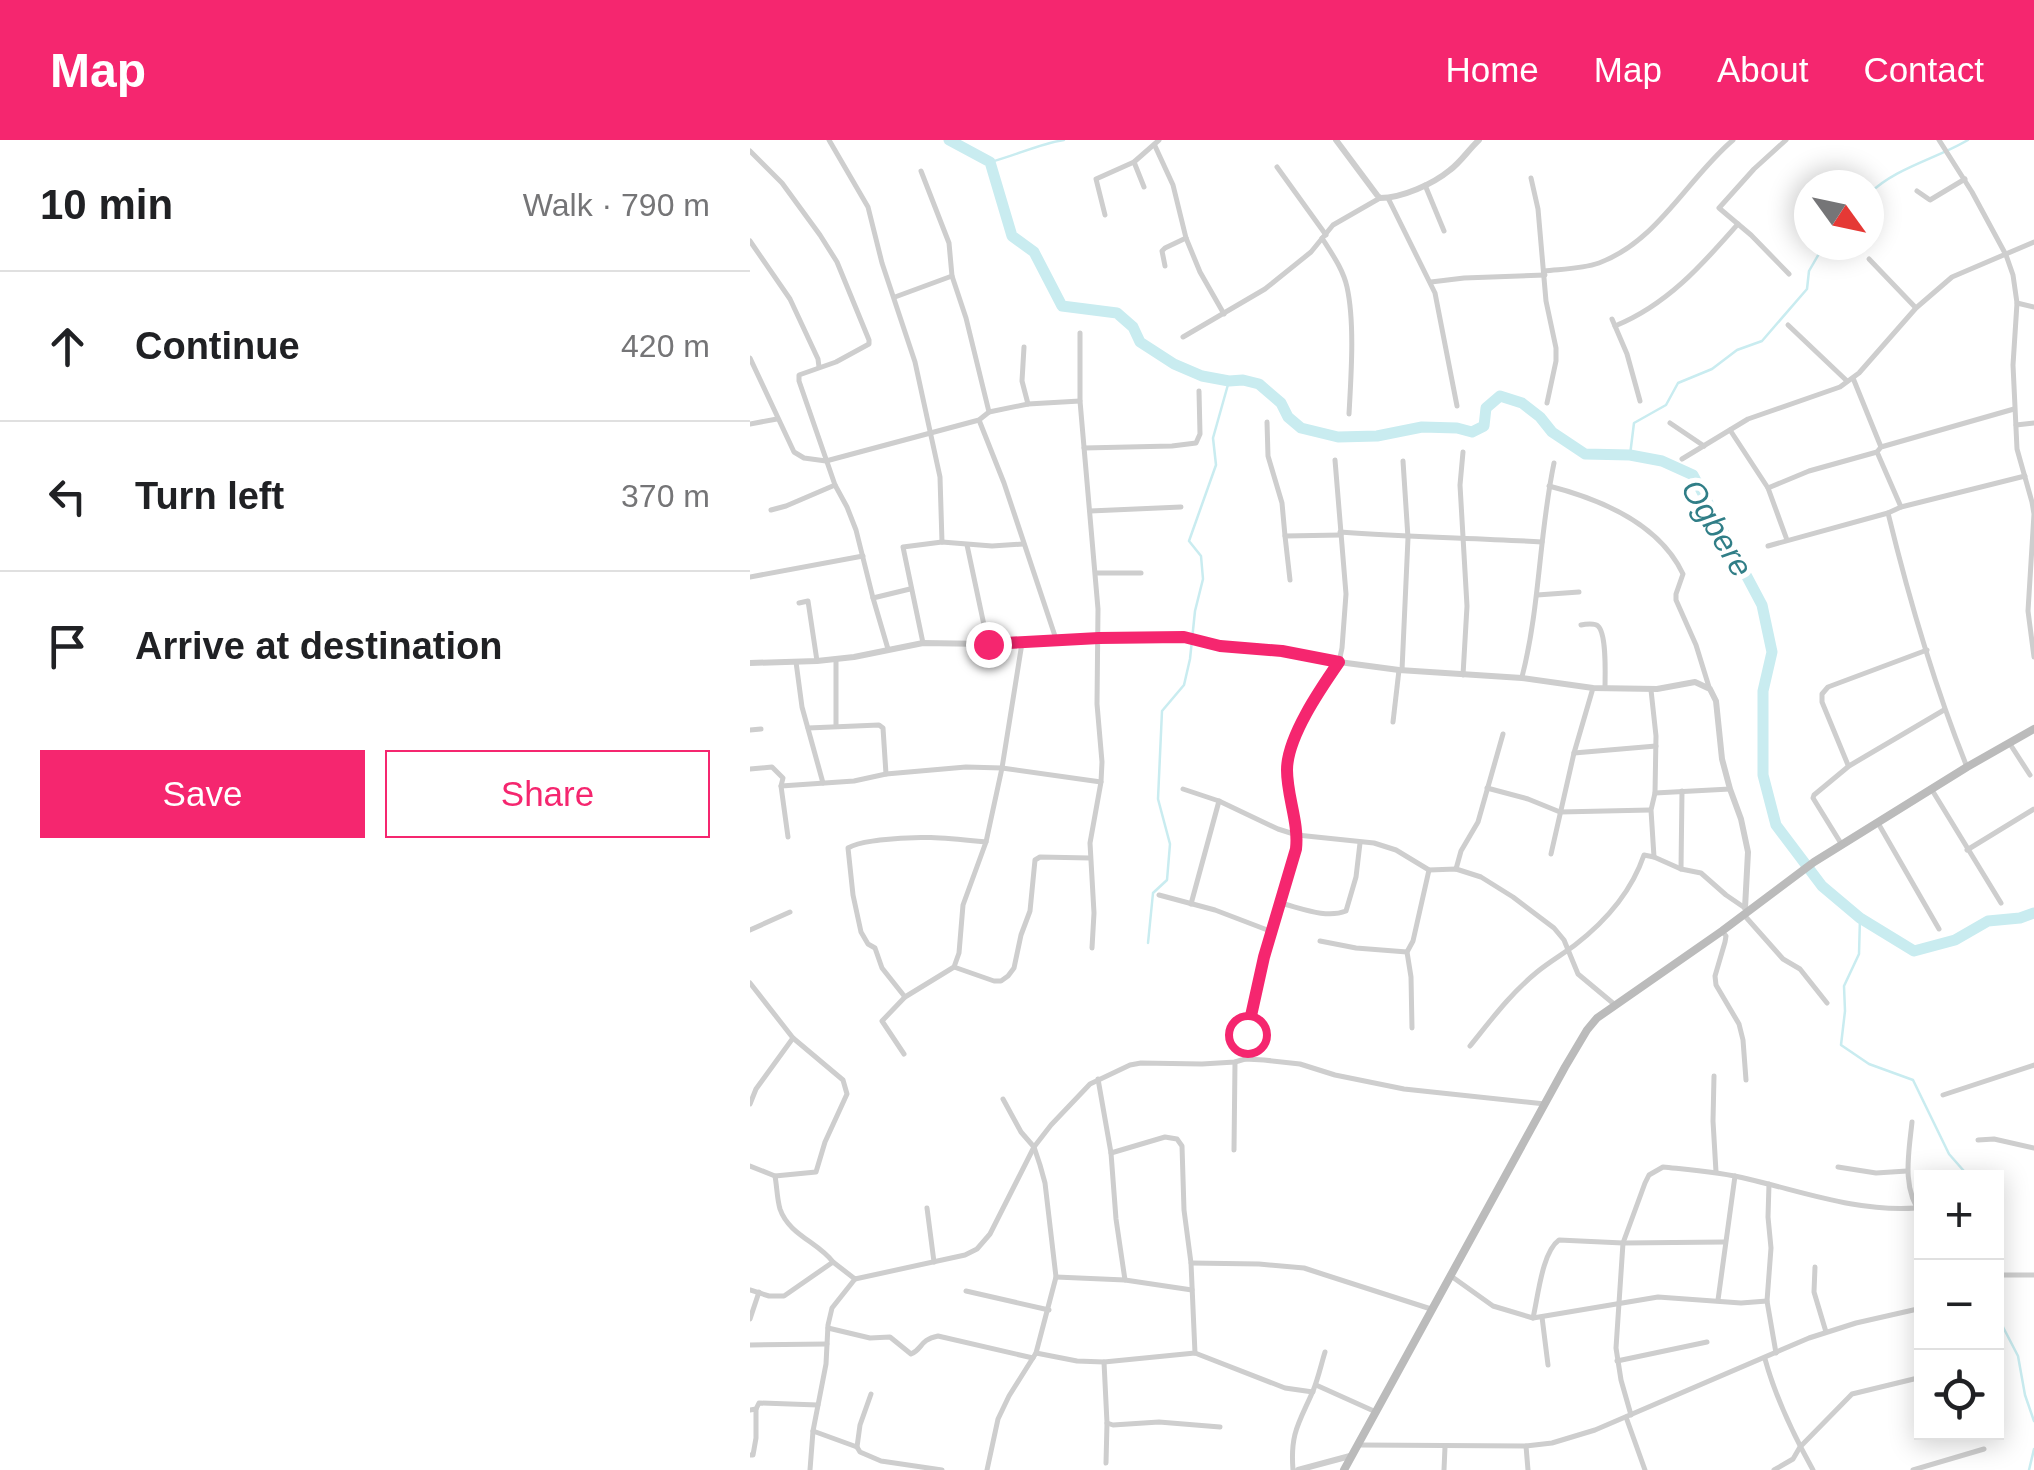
<!DOCTYPE html>
<meta charset="utf-8">
<style>
body{margin:0;font-family:Helvetica,sans-serif;background:#f6f6f6;color:#202124}
.controls{position:absolute;right:30px;bottom:30px;display:grid;overflow:hidden;border-radius:0px;box-shadow:0 5px 25px #0003}
.controls button{width:90px;height:90px;display:grid;place-items:center;padding:0;border:0;border-bottom:2px solid #e0e0e0;background:#fff;color:#202124;font:50px sans-serif}
.compass{position:absolute;left:1044px;top:30px;width:90px;height:90px;border-radius:50%;background:#fff;box-shadow:0 5px 25px #0003;rotate:123deg}
.stop{position:absolute;width:30px;height:30px;margin:-22px;border:8px solid #f5266f;border-radius:50%;background:#fff}
.stop.end{background:#f5266f;border-color:#fff;box-shadow:0 2px 10px #0008}
.list{margin:0;padding:0;list-style:none}
h2{display:flex;justify-content:space-between;align-items:center;height:130px;margin:0;padding:0 40px;font-size:42px}
h2 small{font-size:32px;font-weight:400;color:#757577}
.list li{display:grid;grid-template-columns:65px 1fr auto;gap:30px;align-items:center;box-sizing:border-box;height:150px;padding:0 40px;border-top:2px solid #e0e0e0}
.list b{display:block;font-size:38px;white-space:nowrap}
.list em{font-size:32px;font-style:normal;color:#757577}
.actions{display:flex;gap:20px;padding:30px 40px}
.actions a{flex:1;padding:22px 0;border:2px solid #f5266f;border-radius:0px;text-align:center;font-size:35px;color:#f5266f}
.actions .main{background:#f5266f;color:#fff}
.icon{flex:none;width:55px;height:55px;fill:none;stroke:currentColor;stroke-width:2;stroke-linecap:round;stroke-linejoin:round}
.map{position:relative;flex:none;width:1284px;height:1330px;overflow:hidden}
header{display:flex;align-items:center;gap:60px;box-sizing:border-box;height:140px;padding:0 50px;background:#f5266f;color:#fff}
header strong{font-size:48px}
nav{display:flex;gap:55px;margin-inline-start:auto;font-size:35px}
main{display:flex}
aside{flex:1;background:#fff}
.map>svg:first-child{display:block}
.lines{fill:none;stroke-linecap:round;stroke-linejoin:round}
.stream{stroke:#c9ecf0;stroke-width:2.5}
.river{stroke:#c9ecf0;stroke-width:11}
.minor{stroke:#cecece;stroke-width:5}
.tertiary{stroke:#cecece;stroke-width:6}
.secondary{stroke:#bbb;stroke-width:8}
.route{stroke:#f5266f;stroke-width:12}
.labels{text-anchor:middle;stroke-width:10;stroke-linejoin:round;paint-order:stroke}
.water-label{font-size:32px;font-style:italic;fill:#307e87;stroke:#fff}
</style>
<header>
<strong>Map</strong>
<nav><a>Home</a><a>Map</a><a>About</a><a>Contact</a></nav>
</header>
<main>
<aside>
<h2>10 min<small>Walk · 790 m</small></h2>
<ul class="list">
<li><svg class="icon" aria-label="ahead" viewBox="0 0 24 24"><path d="M12 20V5M6 11l6-6 6 6"/></svg><div><b>Continue</b></div><em>420 m</em></li>
<li><svg class="icon" aria-label="left" viewBox="0 0 24 24"><path d="M17 20v-9H6M10 6l-5 5 5 5"/></svg><div><b>Turn left</b></div><em>370 m</em></li>
<li><svg class="icon" aria-label="arrive" viewBox="0 0 24 24"><path d="M6 21V4h12l-3 4 3 4H6"/></svg><div><b>Arrive at destination</b></div></li>
</ul>
<div class="actions"><a class="main">Save</a><a>Share</a></div>
</aside>
<div class="map">
<svg width="1284" height="1330" viewBox="0 0 1284 1330">
<rect width="100%" height="100%" fill="#fff"/>
<g class="lines">
<!-- stream -->
<g class="stream">
<path d="M240 22C265 16 288 4 314 0"/>
<path d="M1119 54C1145 28 1186 19 1218 0"/>
<path d="M880 315 884 283 916 265 928 243 962 229 987 210 1012 201 1057 149 1059 131 1074 105"/>
<path d="M1110 778 1109 814 1094 846 1095 871 1091 905 1119 924 1163 940 1199 1014 1220 1038"/>
<path d="M398 803 403 753 417 740 420 704 408 659 412 571 434 545 440 519 445 471 453 439 451 416 439 401 466 325 463 298 479 241"/>
<path d="M1246 1158 1253 1187 1268 1216 1275 1255 1284 1281"/>
<path d="M1279 1330 1284 1309"/>
</g>
<!-- river -->
<path class="river" d="M199 0 240 22 262 96 284 112 312 166 367 173 383 187 390 202 424 224 452 236 479 241 493 240 509 244 531 263 538 277 551 288 588 297 627 296 672 287 707 288 722 292 734 286 736 268 750 256 772 263 790 277 802 292 835 314 880 315 912 321 943 335 1012 465 1022 512 1013 551V635L1026 685 1072 746 1110 778 1164 811 1205 800 1238 781 1270 778 1284 773"/>
<!-- minor -->
<g class="minor">
<path d="M79 0 118 67 132 123 165 222 190 337 192 402"/>
<path d="M1036 0 1004 29 969 68 1001 95 1039 134"/>
<path d="M1189 0 1222 52 1256 115 1263 135 1267 163 1263 225 1267 309 1282 362 1284 374 1278 471 1284 517"/>
<path d="M405 6 423 45 436 98 450 132 474 174"/>
<path d="M0 11 32 43 70 95 87 122 119 200V204L86 222 49 235V241L85 345 97 367 106 390 123 458 138 509"/>
<path d="M384 22 394 47"/>
<path d="M527 27 576 95"/>
<path d="M781 38 788 69 796 161 806 208V221L797 263"/>
<path d="M675 45 694 91"/>
<path d="M1167 51 1180 60 1215 39"/>
<path d="M638 58 685 153 707 266"/>
<path d="M355 75 346 39 384 22 409 0"/>
<path d="M572 98C582 114 593 129 597 147 605 183 601 237 599 274"/>
<path d="M0 101 40 159 68 219 69 227"/>
<path d="M1119 119 1165 167"/>
<path d="M415 126 412 111 415 108 436 98"/>
<path d="M794 131C812 129 832 129 849 123 908 101 937 39 983 0"/>
<path d="M681 142 714 138 795 135"/>
<path d="M145 157 202 136"/>
<path d="M1267 163 1284 167"/>
<path d="M862 179 877 214 890 261"/>
<path d="M1038 185 1097 241"/>
<path d="M865 186C917 165 952 125 988 84"/>
<path d="M330 193V261L348 469 347 564 352 622 351 642 340 703 344 773 342 808"/>
<path d="M433 197 515 149 561 112 583 85 630 58"/>
<path d="M274 207 272 241 278 264"/>
<path d="M0 218 44 312 54 318 76 321 229 280 239 272 216 178 202 136 199 103 171 31"/>
<path d="M1103 238 1131 307"/>
<path d="M239 272 278 264 330 261"/>
<path d="M229 280 254 343 306 499"/>
<path d="M517 282 518 316 532 363 535 396 591 395"/>
<path d="M920 283 954 306"/>
<path d="M0 284 27 279"/>
<path d="M1266 285 1284 283"/>
<path d="M980 290 1018 348 1037 400"/>
<path d="M334 308 422 306 446 303 450 294 449 251"/>
<path d="M713 312 710 345 717 466 713 535"/>
<path d="M1127 312 1151 367"/>
<path d="M932 319 998 279 1090 247 1109 233 1166 168 1202 137 1284 102"/>
<path d="M799 346C850 359 909 383 933 434L926 454V460L946 505 959 547"/>
<path d="M1018 348 1059 331 1127 312 1131 307 1264 269"/>
<path d="M21 370 36 366 85 345"/>
<path d="M340 371 431 367"/>
<path d="M1138 373C1159 459 1184 545 1217 627"/>
<path d="M590 392C658 397 725 398 792 402"/>
<path d="M535 396 540 440"/>
<path d="M217 405 238 504"/>
<path d="M1018 406 1138 373 1151 367 1275 336"/>
<path d="M346 433H391"/>
<path d="M0 437 113 416"/>
<path d="M787 455 829 452"/>
<path d="M123 458 160 449"/>
<path d="M49 463 58 461 67 521"/>
<path d="M831 485C835 484 845 483 848 486 857 494 855 536 855 548"/>
<path d="M173 503 153 407 192 402 242 406 273 404"/>
<path d="M46 522 52 567 73 643"/>
<path d="M652 530 658 398 653 321"/>
<path d="M772 537C790 467 789 394 804 323"/>
<path d="M901 550 906 596 905 653 901 670 904 717"/>
<path d="M643 582 649 530"/>
<path d="M86 586V519"/>
<path d="M58 588 129 585 133 588 136 634"/>
<path d="M0 590 11 589"/>
<path d="M1260 604 1280 635"/>
<path d="M824 613 906 606"/>
<path d="M1098 625 1072 562V554L1078 547 1177 510"/>
<path d="M0 629 22 627 33 638 31 646 38 697"/>
<path d="M31 646 104 641 136 634 216 627 252 628 351 642"/>
<path d="M737 648 778 659 810 672 900 670"/>
<path d="M433 649 469 661 528 689 547 695 624 703 646 710 679 730 706 729 731 737 763 757 804 788 814 800 828 834 864 864"/>
<path d="M1182 650 1251 763"/>
<path d="M905 653 980 649"/>
<path d="M1128 683 1189 789"/>
<path d="M1092 705 1063 658 1064 655 1099 626 1194 570"/>
<path d="M1217 710 1284 669"/>
<path d="M801 714 824 613 843 548"/>
<path d="M706 729 711 711 728 682 753 594"/>
<path d="M931 729 932 651"/>
<path d="M409 755 465 770 520 791"/>
<path d="M530 763C551 768 576 779 596 771L606 737 610 703"/>
<path d="M441 764 469 661"/>
<path d="M994 775 1033 819 1050 829 1077 863"/>
<path d="M0 790 40 772"/>
<path d="M972 791 976 796 975 802 965 836 966 845 989 884 993 900 996 940"/>
<path d="M570 801 606 808 657 812"/>
<path d="M204 827 244 841H251L258 836 264 828 271 795 280 771 285 720 290 717 340 718"/>
<path d="M0 843 43 898 93 940 97 954 75 1002 66 1032 25 1036 0 1026"/>
<path d="M155 857 132 828 125 808 118 804 111 792 103 755 98 708C108 702 118 702 130 700 170 695 196 698 236 702"/>
<path d="M662 888 661 837 657 812 663 801 679 730"/>
<path d="M720 906C741 880 761 853 787 832 799 822 813 814 825 805 856 781 881 753 894 715L904 717 931 729 951 733 976 755 995 768"/>
<path d="M154 914 132 881 155 857 204 827 209 813 213 765 236 702 252 628 272 503"/>
<path d="M495 919 497 894 507 841 546 709 547 695 537 627 540 612 554 580 589 522 592 508 596 454 585 320"/>
<path d="M964 936 963 981 966 1032"/>
<path d="M348 939 361 1013 366 1079 375 1140"/>
<path d="M1193 955 1284 925"/>
<path d="M0 964 6 949 43 898"/>
<path d="M1162 982C1159 1012 1151 1049 1172 1075"/>
<path d="M1228 1000 1244 999 1284 1008"/>
<path d="M484 1010 485 922"/>
<path d="M361 1013 415 997 427 999 432 1006 434 1070 441 1123 445 1213"/>
<path d="M1088 1027 1126 1033 1157 1031"/>
<path d="M25 1036C27 1047 27 1059 30 1069 39 1095 68 1102 83 1122"/>
<path d="M1019 1044 1018 1077 1021 1108 1017 1161 1026 1213"/>
<path d="M177 1068 184 1122"/>
<path d="M441 1123 509 1124 554 1128 681 1169"/>
<path d="M1065 1127 1064 1152 1076 1192"/>
<path d="M1246 1135H1284"/>
<path d="M701 1136 743 1166 783 1178 908 1157 991 1163 1017 1161"/>
<path d="M306 1137 375 1140 442 1150"/>
<path d="M0 1150 19 1156H34L83 1122 105 1139 215 1115 227 1109 240 1094 284 1007 301 985 340 944 380 925 391 923 452 924 485 922 495 919 514 920 550 924 585 935 654 949 795 964"/>
<path d="M216 1151 299 1170"/>
<path d="M968 1160 985 1036"/>
<path d="M792 1177 798 1225"/>
<path d="M783 1178C788 1157 792 1112 809 1100L873 1103 975 1102"/>
<path d="M0 1179 9 1152"/>
<path d="M78 1188 120 1198 140 1197 161 1214C173 1209 169 1200 188 1196L283 1218"/>
<path d="M0 1205 77 1204"/>
<path d="M286 1213 327 1221 354 1222 445 1213 535 1248 563 1252"/>
<path d="M1015 1219C1026 1259 1043 1294 1063 1330"/>
<path d="M867 1221 957 1202"/>
<path d="M354 1222 357 1283 356 1323"/>
<path d="M566 1245 626 1272"/>
<path d="M0 1270 6 1269 9 1263 68 1265"/>
<path d="M881 1275 871 1240 866 1208 873 1103 895 1043 899 1035 913 1027C942 1030 970 1032 998 1039 1054 1052 1107 1072 1166 1068"/>
<path d="M876 1277 895 1330"/>
<path d="M357 1283 363 1285 409 1282 470 1287"/>
<path d="M63 1291 107 1307 110 1312 131 1321 192 1330"/>
<path d="M610 1305 776 1306 802 1303 845 1290 1059 1198 1106 1183 1172 1168"/>
<path d="M776 1306 778 1330"/>
<path d="M107 1307 110 1285 121 1254"/>
<path d="M0 1315H3L6 1298V1269"/>
<path d="M60 1330 63 1291 76 1224 78 1185 82 1168 105 1139"/>
<path d="M237 1330 248 1279 259 1256 286 1213 306 1137 295 1043 290 1025 284 1007 271 992 253 959"/>
<path d="M543 1330C540 1293 549 1283 563 1251 568 1239 571 1225 575 1212"/>
<path d="M694 1330 695 1307"/>
<path d="M1024 1330 1043 1319 1050 1307 1102 1254 1172 1237"/>
<path d="M1163 1330 1234 1309"/>
</g>
<!-- tertiary -->
<g class="tertiary">
<path d="M586 0 627 55 630 58C652 58 683 44 700 30 711 22 719 9 729 0"/>
<path d="M0 523 67 521 104 517 173 503 238 504 349 497H434L471 506 532 511 589 522 649 530 772 538 843 548 907 549 945 542 960 549 966 561 972 619 980 649 991 679 998 712 995 768 998 771"/>
<path d="M548 1330 600 1316"/>
</g>
<!-- secondary -->
<path class="secondary" d="M594 1330 815 927 837 890 847 878 972 791 1064 722 1217 627 1284 589"/>
</g>
<g class="lines">
<!-- route -->
<path class="route" d="M238 504 349 498 434 497 470 506 532 511 589 522C571 548 537 597 537 630 537 657 549 682 546 709L514 817 497 894"/>
</g>
<g class="labels">
<!-- water labels -->
<g class="water-label">
<text transform="translate(967 388) rotate(59)" y="11">Ogbere</text>
</g>
</g>
</svg>
<div class="controls">
<button>+</button>
<button>−</button>
<button><svg class="icon" aria-label="locate" viewBox="0 0 24 24"><circle cx="12" cy="12" r="6"/><path d="M12 2v4M12 18v4M2 12h4M18 12h4"/></svg></button>
</div>
<svg class="compass" viewBox="-18 -18 36 36"><path d="M0-13l5 13h-10z" fill="#e53935"/><path d="M0 13l5-13h-10z" fill="#757577"/></svg>
<div class="stop" style="left:497px;top:894px"></div>
<div class="stop end" style="left:238px;top:504px"></div>
</div>
</main>
